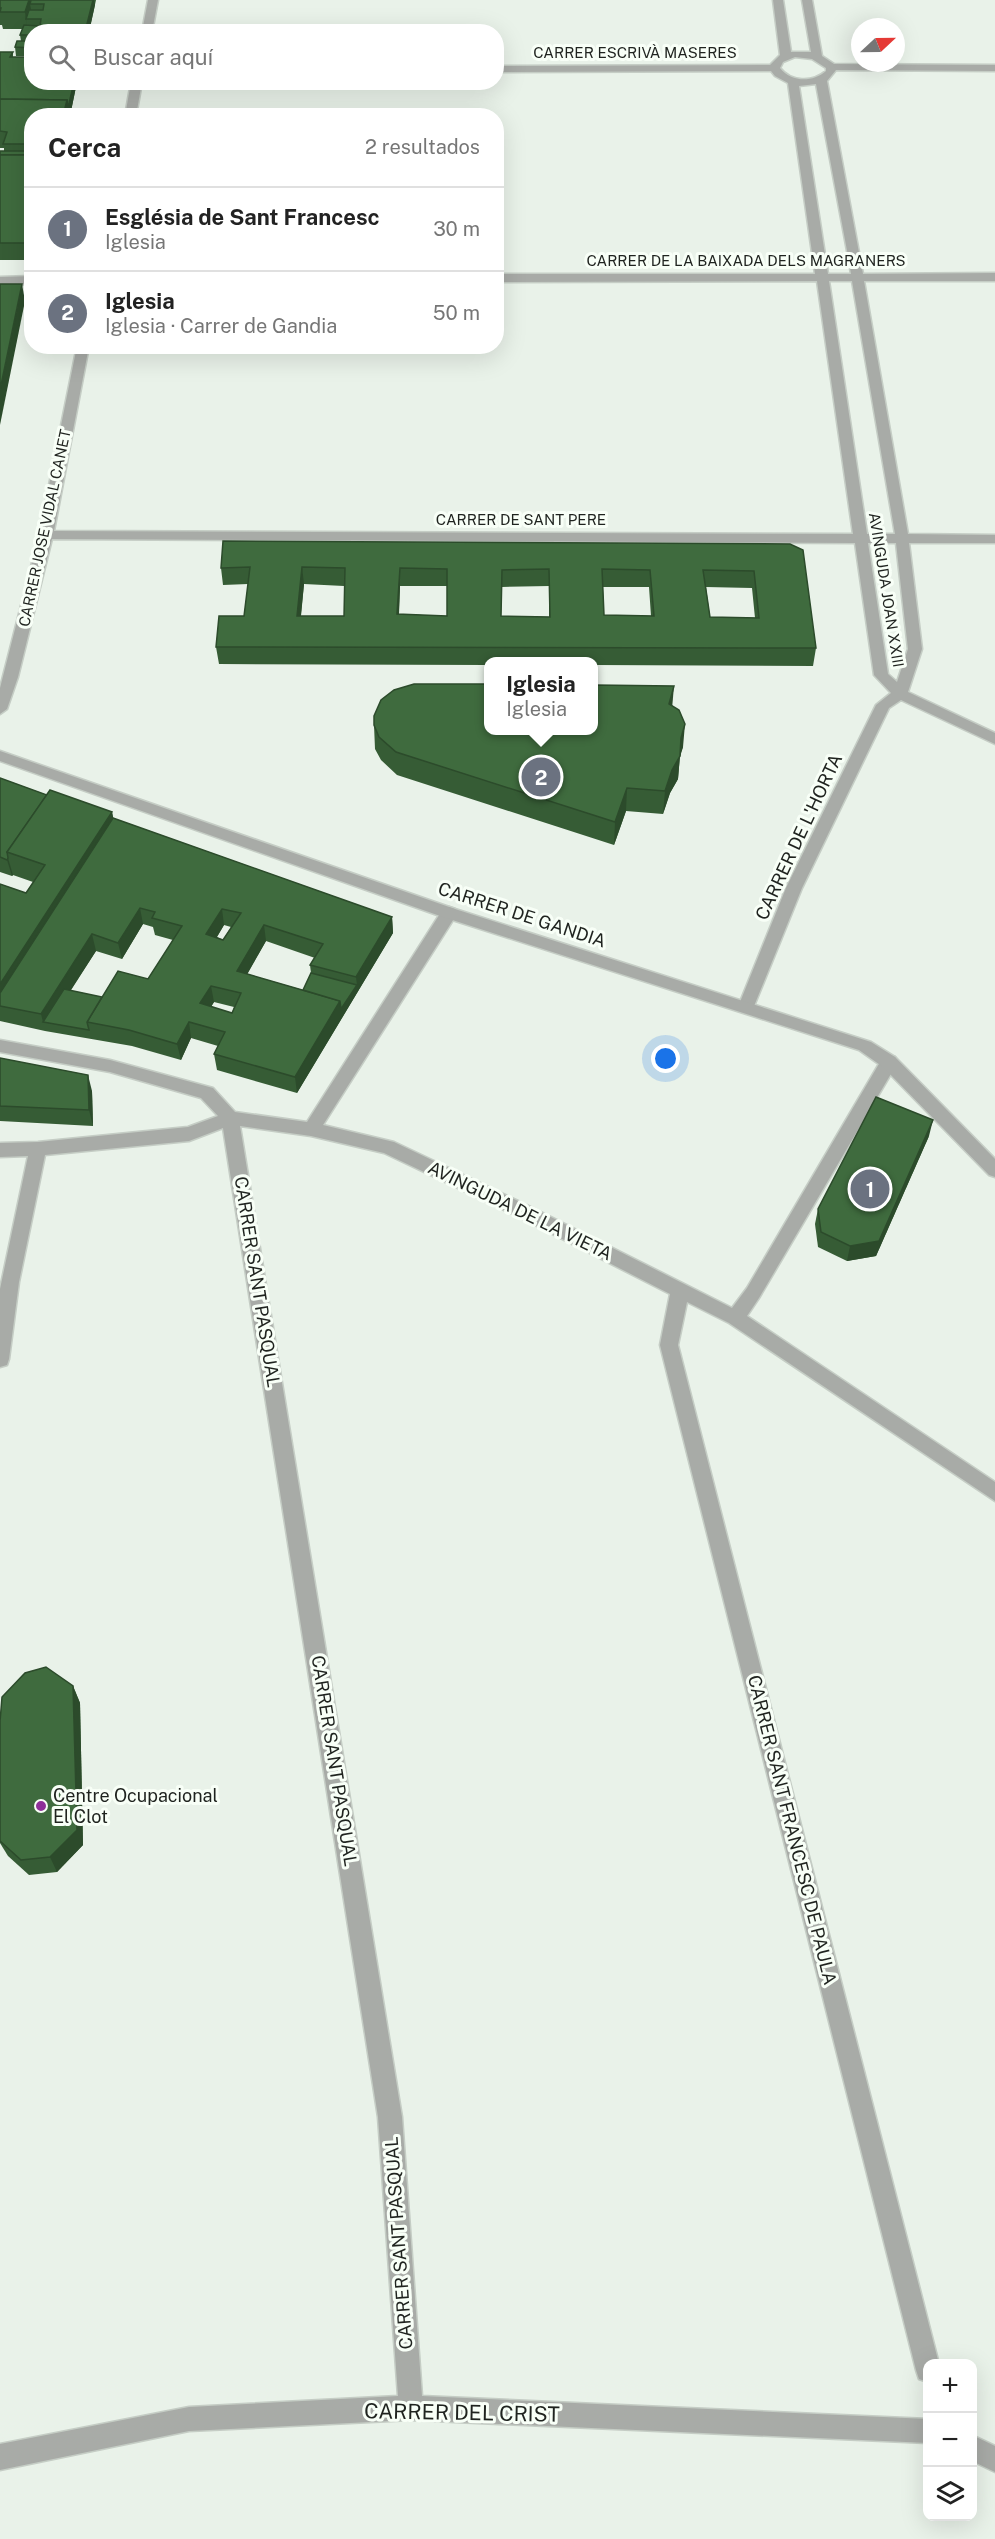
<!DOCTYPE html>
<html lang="es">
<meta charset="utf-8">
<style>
body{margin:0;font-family:"Public Sans",sans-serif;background:#f6f6f6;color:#222}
.controls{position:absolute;right:18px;bottom:18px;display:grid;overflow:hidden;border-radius:12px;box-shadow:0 6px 24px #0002}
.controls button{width:54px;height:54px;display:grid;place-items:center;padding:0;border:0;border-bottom:2px solid #e0e0e0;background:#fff;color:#222;font:30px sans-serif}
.compass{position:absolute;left:851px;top:18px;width:54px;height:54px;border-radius:50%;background:#fff;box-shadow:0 6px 24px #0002;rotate:68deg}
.you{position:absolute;left:666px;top:1059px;width:21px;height:21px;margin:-15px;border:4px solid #fff;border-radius:50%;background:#1a73e8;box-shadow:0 0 0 9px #1a73e833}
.badge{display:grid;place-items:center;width:39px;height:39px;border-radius:50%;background:#ea580c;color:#fff;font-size:20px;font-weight:700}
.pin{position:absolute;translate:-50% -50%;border:3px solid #fff;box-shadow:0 2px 6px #0006}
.popup{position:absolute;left:484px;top:657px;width:114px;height:78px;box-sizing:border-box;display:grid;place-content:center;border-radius:12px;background:#fff;filter:drop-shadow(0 2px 4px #0005);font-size:20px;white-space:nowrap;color:#767676}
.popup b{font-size:22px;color:#222}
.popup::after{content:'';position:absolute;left:50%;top:100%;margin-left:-12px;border:12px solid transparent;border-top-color:#fff}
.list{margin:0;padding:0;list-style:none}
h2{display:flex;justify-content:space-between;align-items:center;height:78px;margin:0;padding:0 24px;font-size:26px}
h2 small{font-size:20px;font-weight:400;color:#767676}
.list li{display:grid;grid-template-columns:39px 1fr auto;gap:18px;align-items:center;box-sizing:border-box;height:84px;padding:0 24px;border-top:2px solid #e0e0e0}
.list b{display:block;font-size:22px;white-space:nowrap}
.list p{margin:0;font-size:20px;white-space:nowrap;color:#767676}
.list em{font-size:20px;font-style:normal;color:#767676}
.icon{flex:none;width:33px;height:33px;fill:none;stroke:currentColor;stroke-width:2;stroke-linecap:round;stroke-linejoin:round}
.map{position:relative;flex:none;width:995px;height:2539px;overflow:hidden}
.search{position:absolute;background:#fff;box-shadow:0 6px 24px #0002;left:24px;top:24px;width:480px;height:66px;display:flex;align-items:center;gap:15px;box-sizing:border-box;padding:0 21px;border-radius:24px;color:#767676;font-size:22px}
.panel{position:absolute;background:#fff;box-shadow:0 6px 24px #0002;left:24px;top:108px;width:480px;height:246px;border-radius:24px}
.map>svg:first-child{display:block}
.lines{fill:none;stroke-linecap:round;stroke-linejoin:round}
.minor-casing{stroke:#c5cdc5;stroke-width:3}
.tertiary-casing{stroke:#c5cdc5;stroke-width:3}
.minor{fill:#a8aba7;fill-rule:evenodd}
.tertiary{fill:#a8aba7;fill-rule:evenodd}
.wall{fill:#365c35;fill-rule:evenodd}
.shaded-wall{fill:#2c4b2b}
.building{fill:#3f6b3e;stroke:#2c4b2b;stroke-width:1.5;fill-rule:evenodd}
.poi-dot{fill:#8e3099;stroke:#f8fff7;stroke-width:2}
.labels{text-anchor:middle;stroke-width:6;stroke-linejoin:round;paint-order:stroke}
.far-street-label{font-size:15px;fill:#1f231f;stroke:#f8fff7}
.street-label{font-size:18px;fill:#1f231f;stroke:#f8fff7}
.poi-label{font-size:18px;fill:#1f231f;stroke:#f8fff7;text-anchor:start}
.near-street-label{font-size:21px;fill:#1f231f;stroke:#f8fff7}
</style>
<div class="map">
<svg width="995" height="2539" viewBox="0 0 995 2539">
<rect width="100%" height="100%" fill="#e9f2e9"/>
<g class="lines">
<!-- minor casing -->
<g class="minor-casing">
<g id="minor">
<path d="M148 0H158L152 32H142Z"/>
<path d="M773 0H783L791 52H811L802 0H812L822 56 834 64 995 65V71L836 70 827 81 863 274 995 273V281H864L908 534 995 535V543H909L922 649 908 692 995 733V744L901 700 889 708 802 888 752 1011 746 1013 740 1011 738 1007 786 888 876 705 891 693 874 675 855 543 52 539 18 677 7 709 0 714V688L39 535 77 346H89L54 531 853 534 817 281 496 282V274H815L788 83 775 76 771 71 496 72V66L770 65 780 55ZM795 57 812 59 826 68V71C812 83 791 82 780 68L783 62ZM816 84 848 256 851 274H828L799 86ZM829 281H852L895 534H867ZM868 543H896L908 649 897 682 888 674Z"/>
<path d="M131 82H142L136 116H125Z"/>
<path d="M32 276V284L0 285V277Z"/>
<path d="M449 907 455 909 457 913 455 917 323 1125 394 1142 533 1208 732 1308 747 1288 883 1057 889 1056 895 1057 897 1062 895 1067 759 1298 747 1316 995 1482V1501L729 1323 687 1302 678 1345 939 2364H928V2382L919 2379 916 2370 660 1345 670 1294 521 1218 384 1153 311 1136 240 1126 402 2117 422 2396 928 2419V2443L411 2420 189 2431 0 2470V2444L189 2407 398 2396 378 2117 223 1128 189 1141 45 1155 19 1282 9 1359 7 1365 0 1367V1289L28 1156 0 1157V1143L38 1142 188 1127 218 1116 201 1098 110 1072 0 1052V1040L110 1060 213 1088 235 1112 307 1122 443 909Z"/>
<path d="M972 2435 995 2446V2472L972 2461Z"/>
</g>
</g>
<!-- tertiary casing -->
<g class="tertiary-casing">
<path id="tertiary" d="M0 751 455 909 871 1042 895 1057 995 1159V1177L989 1175 883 1067 859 1050 443 917 0 761Z"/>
</g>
<!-- minor -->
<use href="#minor" class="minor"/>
<!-- tertiary -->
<use href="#tertiary" class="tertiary"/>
</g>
<!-- wall -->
<g class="wall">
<path d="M0 0H96L89 32H32V56H16L15 47 21 41 20 35 23 29H3L2 25H0Z"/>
<path d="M0 52H13V57L77 82 70 116H32V260H0V151H4V148H0Z"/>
<path d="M790 544 816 648 813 666 594 665V662H489V665L219 664 216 647 244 616 248 584 223 585 221 568ZM304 584 344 586V616H301ZM400 586H447V616L399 614ZM549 586V617L501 616 502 587ZM603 587H649L651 616 604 615ZM706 587 752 588 755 618 710 617Z"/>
<path d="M672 706 683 747 680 755 678 779 670 793 663 814 626 811 614 845 397 775 381 760 375 749 374 725Z"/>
<path d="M0 778 47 795 112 812 113 818 392 917 393 933 297 1093 217 1070 214 1054 218 1046 191 1038 181 1060 132 1046 45 1031 0 1021V884L26 893 33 882 13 875 12 876 0 872ZM143 924 153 927 155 935 173 940 148 979 102 997 70 991 96 951 122 959ZM224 925 231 927 223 940 217 937ZM266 941 315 958 310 965 311 973 303 990 247 974ZM214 1002 234 1007 232 1013 211 1007Z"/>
<path d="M0 1058 92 1091 93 1126 0 1121Z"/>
<path d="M929 1136 876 1256 847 1261 818 1247 815 1224 818 1209Z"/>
<path d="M73 1686 80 1703 83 1845 57 1872 29 1875 8 1856 0 1843V1722Z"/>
</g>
<!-- shaded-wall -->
<g class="shaded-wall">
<path d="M29 0H33L30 4 32 15 26 19 27 29 25 12Z"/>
<path d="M93 0H94L95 5 89 32H85Z"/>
<path d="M74 82H77L70 116H63L67 100Z"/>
<path d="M22 284 25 301 0 425V390Z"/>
<path d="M302 567 304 584 299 633 297 616Z"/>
<path d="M400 568V586L398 632 397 614Z"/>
<path d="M674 686 672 709 669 704Z"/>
<path d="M685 724 683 747 680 757V756L678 779 670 793 663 814 665 791Z"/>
<path d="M627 788 626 811 614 845 615 822Z"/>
<path d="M112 812 117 835 0 1006V984Z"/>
<path d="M8 858 13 875 12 876 7 860Z"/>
<path d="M140 908 143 924 122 959 118 943Z"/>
<path d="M222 909 224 925 209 950 206 934Z"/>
<path d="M392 917 393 933 297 1093 295 1077 340 1001 357 985 356 977Z"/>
<path d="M264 925 266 941 240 987 237 971Z"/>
<path d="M92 934 96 951 50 1023 43 1022 41 1014Z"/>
<path d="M211 986 214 1002 203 1019 200 1003Z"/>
<path d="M189 1022 191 1038 181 1060 177 1044Z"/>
<path d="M88 1075 92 1091 93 1126 89 1110Z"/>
<path d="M933 1120 929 1136 876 1256 847 1261 850 1246Z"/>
<path d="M73 1686 80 1703 83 1845 57 1872 50 1857Z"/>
</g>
<!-- building -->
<g class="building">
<path d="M0 0H29L25 12H0L1 8H0Z"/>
<path d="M31 0H93L85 32H32V35H20L24 25 40 26 41 19H26L29 10H43L44 4H30Z"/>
<path d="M17 41H32V48L15 47Z"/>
<path d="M0 52H13L10 57H32V82H74L68 108 67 100 0 99Z"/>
<path d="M0 99 67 100 63 116H32V144H3L7 132 0 131Z"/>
<rect x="0" y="151" width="32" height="4"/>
<path d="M0 155H32V239L30 243H0Z"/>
<path d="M0 284H22L0 390Z"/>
<path d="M223 541 790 544 803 550 816 648 216 647 219 616H244L250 567 221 568ZM302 567 345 568 344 616H297ZM400 568 447 569V616L397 614ZM549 569 550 617 501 616 502 570ZM602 569 650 570 654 616 604 615ZM703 570 754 571 759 618 710 617Z"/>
<path d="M414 684H489V730H594V685L674 686 669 704 679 710 685 724 681 738 680 756 672 770 665 791 627 788 615 822 396 752 379 737 374 725V716L381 700 394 690Z"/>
<path d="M0 778 47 795 7 852 8 858 7 860 0 857Z"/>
<path d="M50 790 112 812 0 984V884L26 893 45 865 7 852Z"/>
<path d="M113 818 392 917 356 977 310 965 323 944 264 925 237 971 340 1001 295 1077 214 1054 225 1032 189 1022 177 1044 129 1030 87 1022 118 971 148 979 182 926 152 918 155 912 140 908 118 943 92 934 41 1014 0 1006V993ZM222 909 241 913 223 940 206 934ZM211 986 241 993 232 1013 200 1003Z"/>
<path d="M311 973 357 985 341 1009 340 1001 303 990Z"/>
<path d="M64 989 102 997 87 1022 89 1030 43 1022Z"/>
<path d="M0 1058 88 1075 89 1110 0 1106Z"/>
<path d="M876 1097 933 1120 879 1241 850 1246 821 1232 818 1209Z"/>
<path d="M46 1667 73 1686 77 1830 50 1857 21 1860 0 1841V1722L2 1697 25 1673Z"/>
</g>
<!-- markers -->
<circle class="poi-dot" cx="41" cy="1806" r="6"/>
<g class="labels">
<!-- far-street labels -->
<g class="far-street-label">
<text x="635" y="58">CARRER ESCRIVÀ MASERES</text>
<text x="746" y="266">CARRER DE LA BAIXADA DELS MAGRANERS</text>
<text x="521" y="525">CARRER DE SANT PERE</text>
<text transform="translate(45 528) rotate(-78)" y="5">CARRER JOSE VIDAL CANET</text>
<text transform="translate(886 590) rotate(81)" y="5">AVINGUDA JOAN XXIII</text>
</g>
<!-- street labels -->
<g class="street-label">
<text transform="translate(799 837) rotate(-65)" y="6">CARRER DE L'HORTA</text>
<text transform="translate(522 915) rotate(18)" y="6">CARRER DE GANDIA</text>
<text transform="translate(520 1211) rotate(26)" y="6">AVINGUDA DE LA VIETA</text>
<text transform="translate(257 1282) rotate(81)" y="6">CARRER SANT PASQUAL</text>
<text transform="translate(334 1761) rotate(81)" y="6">CARRER SANT PASQUAL</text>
<text transform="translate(792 1830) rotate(76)" y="6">CARRER SANT FRANCESC DE PAULA</text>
<text transform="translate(399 2243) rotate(-94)" y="6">CARRER SANT PASQUAL</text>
</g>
<!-- poi labels -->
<g class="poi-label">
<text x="53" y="1802">Centre Ocupacional<tspan x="53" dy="21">El Clot</tspan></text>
</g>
<!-- near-street labels -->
<g class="near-street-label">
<text transform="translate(462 2413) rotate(1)" y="7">CARRER DEL CRIST</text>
</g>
</g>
</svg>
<div class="controls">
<button>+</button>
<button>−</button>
<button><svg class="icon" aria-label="layers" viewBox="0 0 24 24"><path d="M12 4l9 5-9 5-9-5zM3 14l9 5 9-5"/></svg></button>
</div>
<svg class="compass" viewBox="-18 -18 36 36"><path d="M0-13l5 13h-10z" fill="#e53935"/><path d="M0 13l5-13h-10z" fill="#767676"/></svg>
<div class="you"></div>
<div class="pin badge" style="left:870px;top:1189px;background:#6b7280">1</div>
<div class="pin badge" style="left:541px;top:777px;background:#6b7280">2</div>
<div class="popup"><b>Iglesia</b>Iglesia</div>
<div class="search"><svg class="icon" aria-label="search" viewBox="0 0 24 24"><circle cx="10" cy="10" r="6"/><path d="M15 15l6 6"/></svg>Buscar aquí</div>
<section class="panel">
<h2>Cerca<small>2 resultados</small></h2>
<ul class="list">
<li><span class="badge" style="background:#6b7280">1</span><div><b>Església de Sant Francesc</b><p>Iglesia</p></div><em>30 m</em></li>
<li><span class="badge" style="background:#6b7280">2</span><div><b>Iglesia</b><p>Iglesia · Carrer de Gandia</p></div><em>50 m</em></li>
</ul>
</section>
</div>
